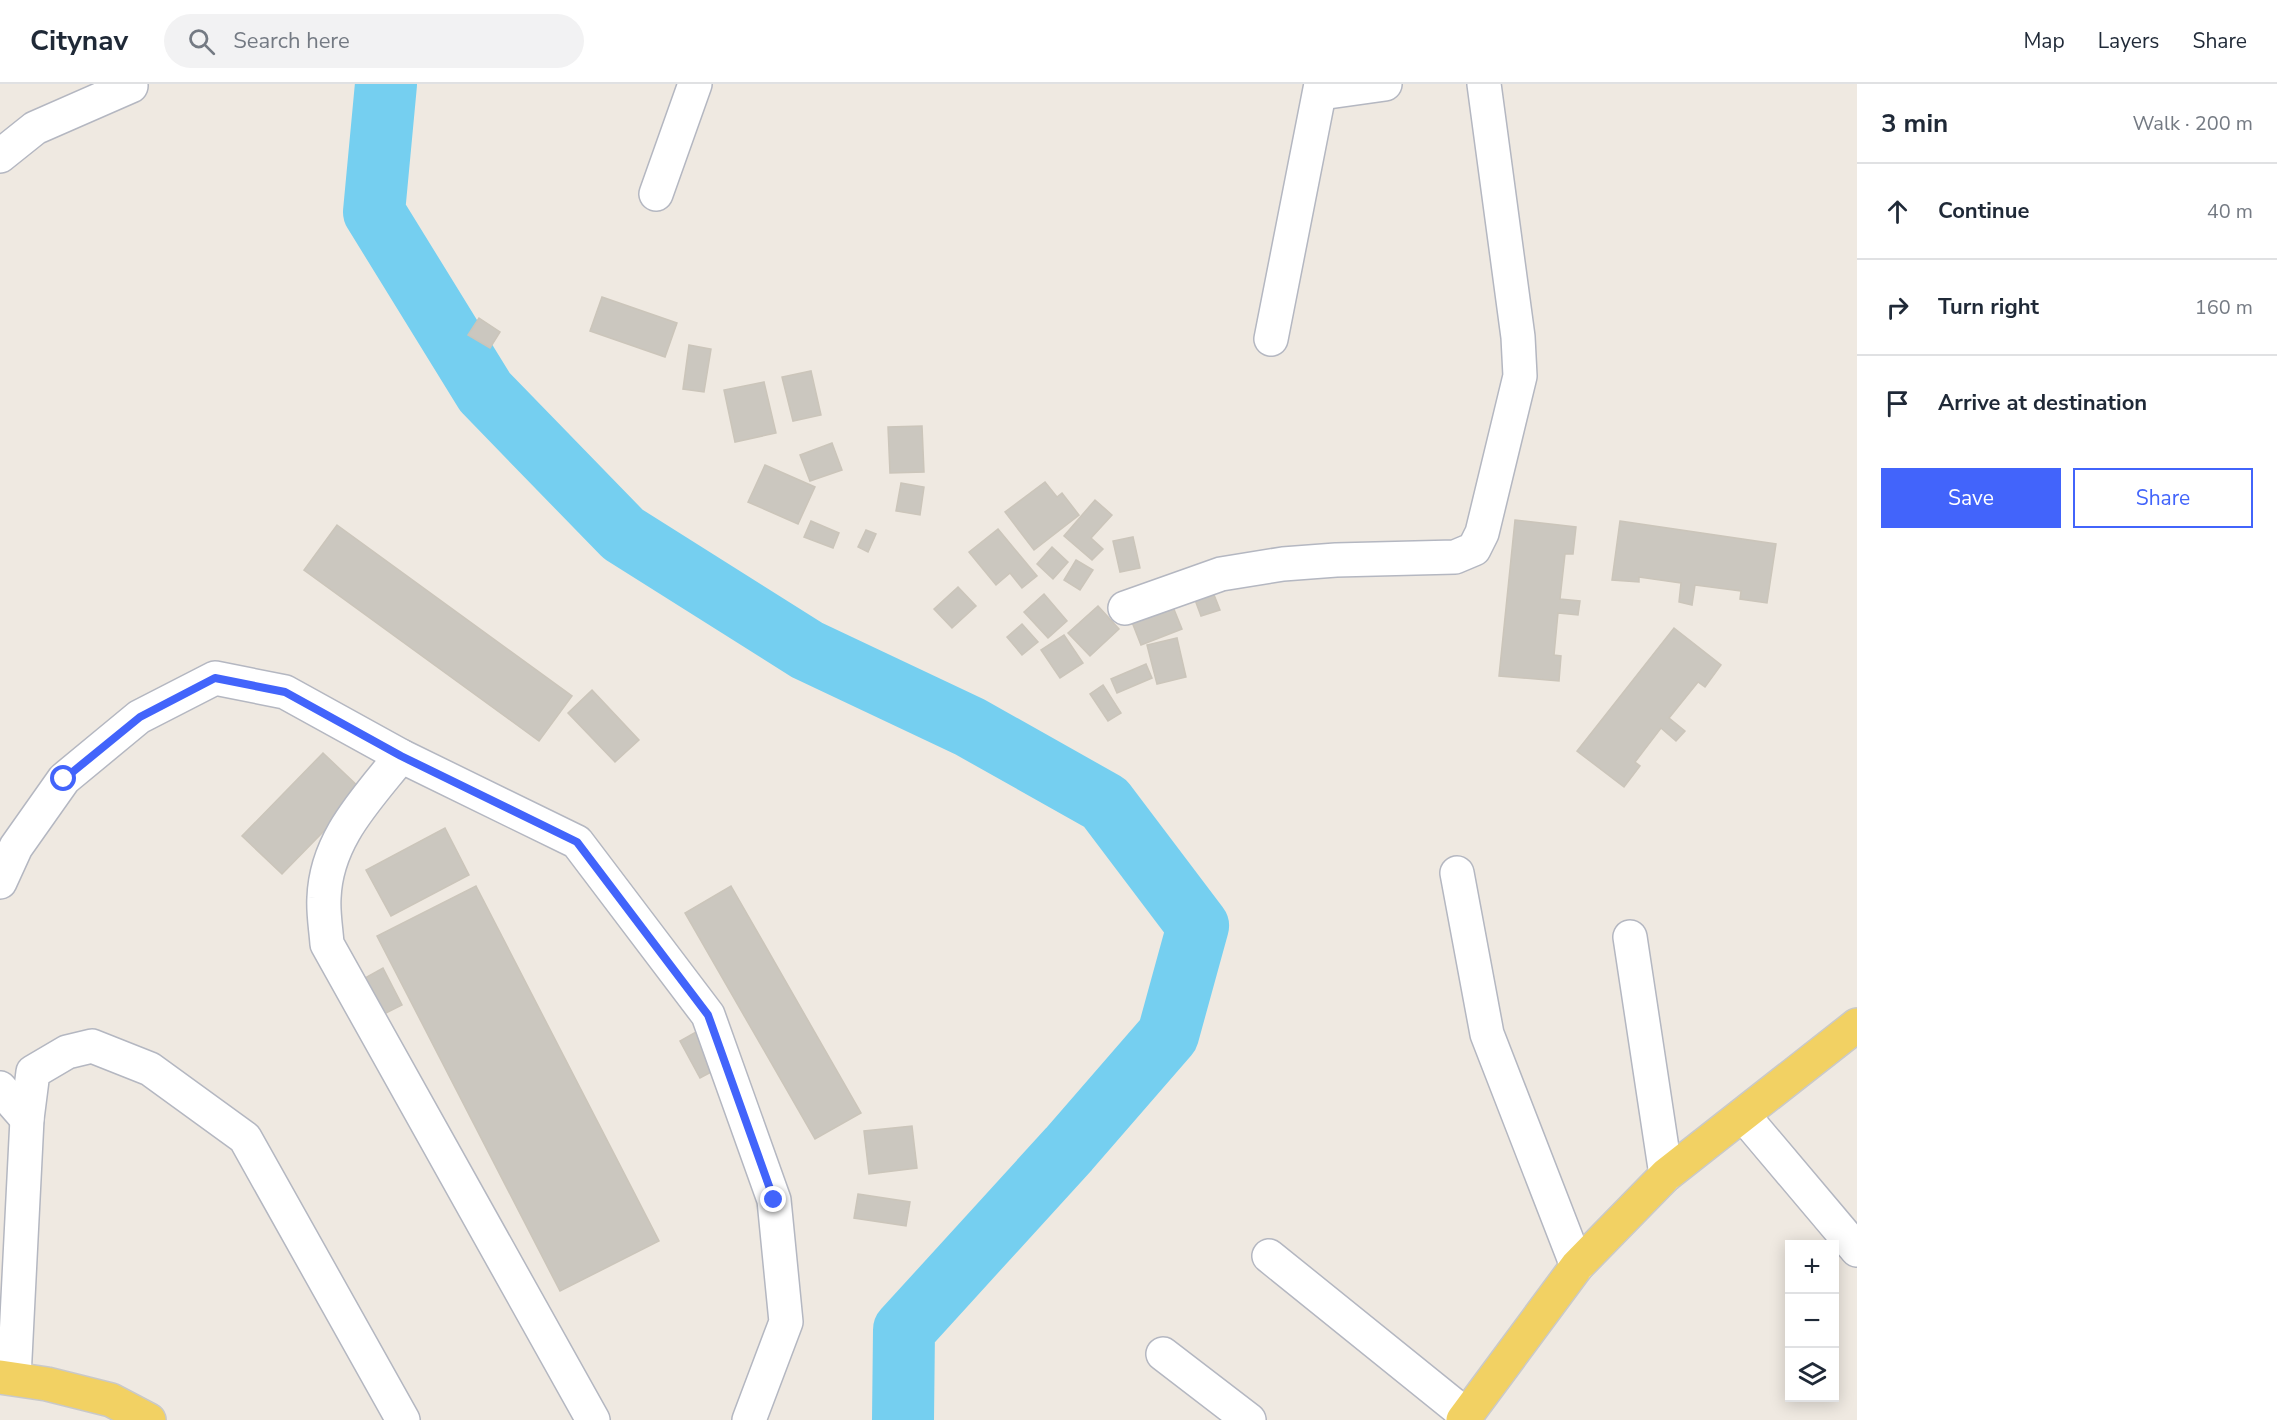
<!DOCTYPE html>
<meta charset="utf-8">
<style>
body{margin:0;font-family:"Nunito Sans",sans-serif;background:#f2f2f3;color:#1f2937}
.controls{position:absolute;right:18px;bottom:18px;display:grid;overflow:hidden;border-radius:0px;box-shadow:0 3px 15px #0003}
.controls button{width:54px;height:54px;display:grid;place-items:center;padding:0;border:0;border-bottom:2px solid #e0e1e3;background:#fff;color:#1f2937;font:30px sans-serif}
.stop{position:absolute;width:18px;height:18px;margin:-14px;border:4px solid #4264fb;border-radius:50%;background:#fff}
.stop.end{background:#4264fb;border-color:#fff;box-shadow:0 2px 6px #0008}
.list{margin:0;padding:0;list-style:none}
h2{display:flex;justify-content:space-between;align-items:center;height:78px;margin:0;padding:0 24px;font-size:26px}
h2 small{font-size:20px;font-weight:400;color:#747a83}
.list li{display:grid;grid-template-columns:39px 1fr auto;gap:18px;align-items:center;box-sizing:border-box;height:96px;padding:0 24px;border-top:2px solid #e0e1e3}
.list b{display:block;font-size:22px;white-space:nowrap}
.list em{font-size:20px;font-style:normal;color:#747a83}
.actions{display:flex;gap:12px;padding:18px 24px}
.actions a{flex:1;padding:14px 0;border:2px solid #4264fb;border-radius:0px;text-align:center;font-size:21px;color:#4264fb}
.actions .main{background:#4264fb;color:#fff}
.icon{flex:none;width:33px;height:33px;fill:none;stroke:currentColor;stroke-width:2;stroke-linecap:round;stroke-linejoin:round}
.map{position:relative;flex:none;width:1857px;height:1336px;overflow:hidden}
header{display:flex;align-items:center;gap:36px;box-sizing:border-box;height:84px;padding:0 30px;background:#fff;border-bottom:2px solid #e0e1e3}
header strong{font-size:28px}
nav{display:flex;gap:33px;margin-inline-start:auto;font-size:21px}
.search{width:420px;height:54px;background:#f2f2f3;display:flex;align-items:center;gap:15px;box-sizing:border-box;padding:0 21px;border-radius:33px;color:#747a83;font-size:22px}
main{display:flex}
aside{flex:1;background:#fff}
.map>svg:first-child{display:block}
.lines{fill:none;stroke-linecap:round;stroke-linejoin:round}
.river{stroke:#75cff0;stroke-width:62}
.building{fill:#cbc7bf;stroke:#cbc5ba;stroke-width:1.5}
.minor-casing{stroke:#b4b7c1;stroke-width:36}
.major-casing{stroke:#c9c9c9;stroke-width:36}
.minor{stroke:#fff;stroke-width:33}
.major{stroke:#f2d163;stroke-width:33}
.route{stroke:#4264fb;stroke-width:8}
</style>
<header>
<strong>Citynav</strong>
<div class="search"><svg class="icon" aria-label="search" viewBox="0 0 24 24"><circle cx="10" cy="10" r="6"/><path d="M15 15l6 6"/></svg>Search here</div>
<nav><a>Map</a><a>Layers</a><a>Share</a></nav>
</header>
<main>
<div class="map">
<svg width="1857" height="1336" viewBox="0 0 1857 1336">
<rect width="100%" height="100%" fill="#efe9e1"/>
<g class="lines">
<!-- river -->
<path class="river" d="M386 0 374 128 485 308 623 450 807 566 970 643 1105 719 1198 842 1168 951 1069 1065 904 1246 903 1336"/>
</g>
<!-- building -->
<g class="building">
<path d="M602 213 677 239 665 273 590 247Z"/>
<path d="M479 234 500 248 490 264 468 251Z"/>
<path d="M689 261 711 265 704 308 683 305Z"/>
<path d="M811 287 821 331 793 337 782 293Z"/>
<path d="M764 298 776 349 735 358 724 306Z"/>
<path d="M922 342 924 388 890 389 888 343Z"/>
<path d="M832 359 842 386 810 397 800 371Z"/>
<path d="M765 381 815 403 798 440 748 418Z"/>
<path d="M1045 398 1057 413 1062 409 1079 431 1034 466 1005 428Z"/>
<path d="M901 399 924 403 920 431 896 427Z"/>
<path d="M1095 416 1112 431 1091 454 1103 465 1092 476 1064 452Z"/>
<path d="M1515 436 1576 443 1573 470H1565L1560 515 1580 517 1578 531 1558 529 1554 571 1561 572 1559 597 1499 592Z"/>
<path d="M811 437 839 449 833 464 804 453Z"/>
<path d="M1620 437 1776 460 1767 519 1740 515 1741 507 1695 501 1692 521 1679 518 1681 499 1639 493V498L1612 496Z"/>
<path d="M337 441 572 612 539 657 304 486Z"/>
<path d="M998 445 1037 492 1022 504 1010 489 996 501 969 468Z"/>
<path d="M866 446 876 450 868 468 858 463Z"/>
<path d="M1133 453 1140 484 1120 488 1113 457Z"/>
<path d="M1052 463 1068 478 1053 495 1037 480Z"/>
<path d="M1076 476 1093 486 1080 506 1064 496Z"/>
<path d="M1209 498 1220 526 1201 532 1191 505Z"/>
<path d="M958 503 976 522 952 544 934 525Z"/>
<path d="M1044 510 1067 537 1048 554 1024 528Z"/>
<path d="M1169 513 1182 545 1141 561 1128 528Z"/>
<path d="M1098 522 1119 545 1090 572 1068 549Z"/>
<path d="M1022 540 1038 558 1022 571 1007 553Z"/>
<path d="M1674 544 1721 581 1705 603 1698 598 1669 634 1685 647 1676 657 1661 644 1635 678 1640 682 1624 703 1577 667Z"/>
<path d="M1064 551 1083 579 1060 594 1041 566Z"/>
<path d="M1177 554 1186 593 1157 600 1147 561Z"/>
<path d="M1146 580 1152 594 1117 609 1111 595Z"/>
<path d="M1103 601 1121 629 1108 637 1090 610Z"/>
<path d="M592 606 639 656 615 678 568 629Z"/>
<path d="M323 669 363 707 282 790 242 752Z"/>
<path d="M445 744 469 791 391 832 366 786Z"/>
<path d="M476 802 659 1157 560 1207 377 852Z"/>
<path d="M731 802 861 1029 815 1055 685 829Z"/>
<path d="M383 884 402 921 384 930 365 894Z"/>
<path d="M696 948 717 985 700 994 680 957Z"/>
<path d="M912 1042 917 1084 869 1090 864 1047Z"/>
<path d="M858 1110 910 1118 906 1142 854 1134Z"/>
</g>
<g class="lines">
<!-- minor casing -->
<g class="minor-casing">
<g id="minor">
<path d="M1321 9 1385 0"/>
<path d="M0 72 35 44 131 2"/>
<path d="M656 110 695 0"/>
<path d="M1271 255 1321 0"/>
<path d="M1125 524 1221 490 1283 480 1336 476 1455 473 1474 465 1482 449 1520 292 1518 253 1484 0"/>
<path d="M401 672C367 715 326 755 324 814 323 829 326 845 327 860L593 1336"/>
<path d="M1457 789 1487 950 1577 1182"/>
<path d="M0 798 16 763 64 695 139 633 215 594 285 608 401 672 577 758 708 931 774 1116 786 1238 749 1336"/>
<path d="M1630 853 1666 1091"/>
<path d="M0 1004 27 1035"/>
<path d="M1743 1031 1857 1166"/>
<path d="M1269 1172 1466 1331"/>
<path d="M1163 1270 1249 1336"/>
<path d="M14 1294 27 1035 33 988 67 968 92 962 150 985 245 1054 403 1336"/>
</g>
</g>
<!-- major casing -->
<g class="major-casing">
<g id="major">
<path d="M0 1293 47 1300 111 1316 149 1336"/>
<path d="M1463 1336 1577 1182 1666 1091 1857 941"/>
</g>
</g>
<!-- minor -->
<use href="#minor" class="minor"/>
<!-- major -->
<use href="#major" class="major"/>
</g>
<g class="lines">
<!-- route -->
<path class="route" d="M64 695 140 633 215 594 285 608 401 672 577 758 708 931 774 1116"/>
</g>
</svg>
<div class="controls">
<button>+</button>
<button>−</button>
<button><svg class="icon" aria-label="layers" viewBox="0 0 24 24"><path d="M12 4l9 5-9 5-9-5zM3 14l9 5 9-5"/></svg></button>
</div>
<div class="stop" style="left:64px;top:695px"></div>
<div class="stop end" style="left:774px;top:1116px"></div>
</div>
<aside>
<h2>3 min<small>Walk · 200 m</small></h2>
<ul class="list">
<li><svg class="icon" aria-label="ahead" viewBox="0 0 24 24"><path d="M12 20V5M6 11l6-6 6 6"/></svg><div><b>Continue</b></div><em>40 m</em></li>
<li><svg class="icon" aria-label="right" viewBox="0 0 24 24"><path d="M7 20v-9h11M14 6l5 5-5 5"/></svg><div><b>Turn right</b></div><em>160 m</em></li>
<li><svg class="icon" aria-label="arrive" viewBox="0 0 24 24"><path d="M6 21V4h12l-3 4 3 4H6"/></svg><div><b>Arrive at destination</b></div></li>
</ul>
<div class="actions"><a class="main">Save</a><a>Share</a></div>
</aside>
</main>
